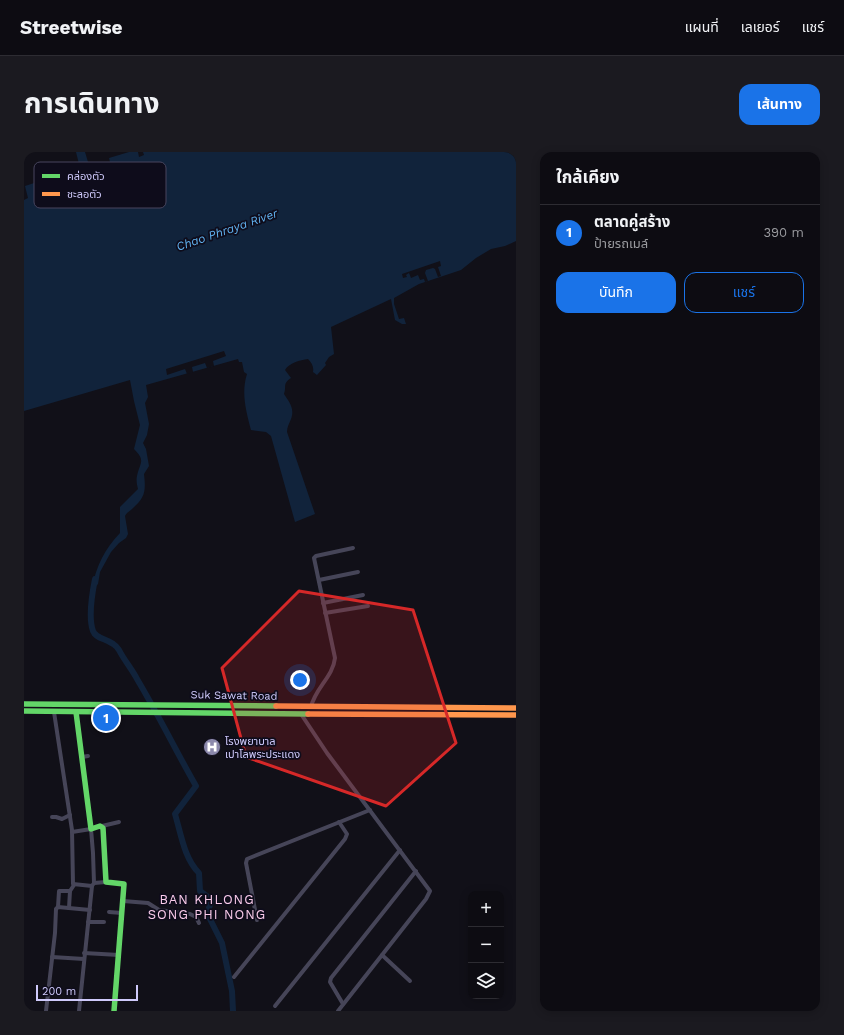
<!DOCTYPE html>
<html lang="th">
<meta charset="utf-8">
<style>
body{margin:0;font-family:"Work Sans","Noto Sans Thai",sans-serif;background:#1b1a20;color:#f1f3f6}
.controls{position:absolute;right:12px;bottom:12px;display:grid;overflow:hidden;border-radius:8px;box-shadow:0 2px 10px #0003}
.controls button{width:36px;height:36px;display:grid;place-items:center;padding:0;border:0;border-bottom:1px solid #2d2c32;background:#0d0c12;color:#f1f3f6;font:20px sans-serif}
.scale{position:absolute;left:12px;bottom:10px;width:102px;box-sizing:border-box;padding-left:4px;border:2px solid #cfcafb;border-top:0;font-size:11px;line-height:14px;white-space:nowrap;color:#cfcafb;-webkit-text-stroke:3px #0e0c1b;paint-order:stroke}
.you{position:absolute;left:276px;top:528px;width:14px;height:14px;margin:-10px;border:3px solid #fff;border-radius:50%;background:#1a73e8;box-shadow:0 0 0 6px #1a73e833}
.badge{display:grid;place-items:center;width:26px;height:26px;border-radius:50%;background:#1a73e8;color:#fff;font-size:13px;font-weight:700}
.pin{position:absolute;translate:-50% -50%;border:2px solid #fff;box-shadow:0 1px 4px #0006}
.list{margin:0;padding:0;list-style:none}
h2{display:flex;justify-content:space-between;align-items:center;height:52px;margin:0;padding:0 16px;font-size:17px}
h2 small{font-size:13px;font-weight:400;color:#9a9b9f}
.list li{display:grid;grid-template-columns:26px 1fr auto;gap:12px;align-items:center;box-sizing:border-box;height:56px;padding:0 16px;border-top:1px solid #2d2c32}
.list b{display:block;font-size:15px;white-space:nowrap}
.list p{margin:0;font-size:13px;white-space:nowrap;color:#9a9b9f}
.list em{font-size:13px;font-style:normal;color:#9a9b9f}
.actions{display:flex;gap:8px;padding:12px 16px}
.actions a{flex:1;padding:9px 0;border:1px solid #1a73e8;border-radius:12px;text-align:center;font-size:14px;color:#1a73e8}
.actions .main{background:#1a73e8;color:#fff}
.icon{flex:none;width:22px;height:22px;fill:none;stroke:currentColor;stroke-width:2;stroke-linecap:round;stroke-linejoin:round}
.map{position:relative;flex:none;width:492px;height:859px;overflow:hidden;border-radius:12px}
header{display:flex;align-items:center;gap:24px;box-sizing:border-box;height:56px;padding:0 20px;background:#0d0c12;border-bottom:1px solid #2d2c32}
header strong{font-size:19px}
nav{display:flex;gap:22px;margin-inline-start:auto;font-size:14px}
.intro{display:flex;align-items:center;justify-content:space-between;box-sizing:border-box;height:96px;padding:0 24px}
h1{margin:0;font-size:28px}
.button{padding:10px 18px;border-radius:12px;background:#1a73e8;color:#fff;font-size:14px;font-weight:700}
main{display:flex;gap:24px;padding:0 24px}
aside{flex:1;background:#0d0c12;border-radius:12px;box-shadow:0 2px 10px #0003}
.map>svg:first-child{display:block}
.water{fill:#11233b}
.pier{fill:#111018}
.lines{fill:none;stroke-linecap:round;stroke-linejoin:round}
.river{stroke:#11233b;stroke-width:6}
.street{stroke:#464558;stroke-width:4}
.fast{stroke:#63d668;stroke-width:5.5}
.slow{stroke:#ff974d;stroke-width:5.5}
.marked{fill:#d62828;fill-opacity:0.2;stroke:#d62828;stroke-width:3;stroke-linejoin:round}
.labels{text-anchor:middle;stroke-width:3.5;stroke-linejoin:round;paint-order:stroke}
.street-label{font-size:11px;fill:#cfcafb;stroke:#0e0c1b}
.poi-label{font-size:11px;fill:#cfcafb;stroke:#0e0c1b;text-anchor:start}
.water-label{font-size:12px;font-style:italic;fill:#61b3f2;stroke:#0e0c1b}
.quarter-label{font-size:13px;letter-spacing:1px;fill:#fbcceb;stroke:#0e0c1b}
.key{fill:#0e0c1b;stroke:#48455e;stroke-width:1}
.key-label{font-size:11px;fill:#cfcafb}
</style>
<header>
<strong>Streetwise</strong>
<nav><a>แผนที่</a><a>เลเยอร์</a><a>แชร์</a></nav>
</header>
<div class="intro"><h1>การเดินทาง</h1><a class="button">เส้นทาง</a></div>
<main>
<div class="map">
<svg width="492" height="859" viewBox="0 0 492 859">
<rect width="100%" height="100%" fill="#111018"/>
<!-- water -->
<path class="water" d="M52 0H61L67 20 87 14 85 6 105 0H114L115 5 120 3 119 0H492V89L481 94 467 97 452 106 437 118 395 132 370 146V152L375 167 380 166 382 172H378L371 168 367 147 307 175 310 202 305 205 301 211 302 213 293 223 289 220C290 215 288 211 284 207 276 208 265 211 261 218L267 226C258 232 263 234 260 242 265 250 271 256 267 267 265 272 263 275 263 280L291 362 271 370 247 284 242 280 227 278C222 259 217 241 223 222L220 220 218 210H215L214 207 122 233 124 245 121 251 125 272 123 283 119 291 122 297 125 314 120 322C122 340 121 345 108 357 105 360 103 360 101 364L104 382 102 386 95 391 87 400 76 420 74 432 70 436 68 435C73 413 80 398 96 381V355L114 337C113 333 112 328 113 324 116 310 122 309 110 297L116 273 110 249 106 228 0 259V48L4 46 1 34 56 16Z"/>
<!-- pier -->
<g class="pier">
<path d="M416 109 417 114 414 115 417 124 414 125 411 117 409 116 402 118 401 121 404 129 401 130 400 127 396 128 394 123 387 126 385 121 382 123 383 125 379 126 378 122Z"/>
<path d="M200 199 202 204 189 209 190 214 183 216 181 211 168 215 169 220 163 222 161 217 143 223 142 217Z"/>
</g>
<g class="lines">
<!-- river -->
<path class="river" d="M71 427C68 442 64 465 69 479 72 488 89 487 95 498 100 508 108 517 113 527 134 562 152 599 172 634L151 662C157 682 160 706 175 721L176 739 188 748 183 761 198 791 208 839 209 859"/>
<!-- street -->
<g class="street">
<path d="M295 428 334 420"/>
<path d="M299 451 339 443"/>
<path d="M301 461 344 454"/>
<path d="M287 555C291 536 309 525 311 506L290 406 292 404 329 396"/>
<path d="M30 560 48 678 49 732 68 734"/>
<path d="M277 562 303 601 406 739 402 747 314 859"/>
<path d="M58 605 64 604"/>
<path d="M28 665H32L38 667 46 663"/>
<path d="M78 674 95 670"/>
<path d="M48 680 67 677 69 701 70 731 68 734 55 859"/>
<path d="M70 731 82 730"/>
<path d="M99 749 124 751 135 758 166 762 172 765 175 771"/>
<path d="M34 755 35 739H46"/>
<path d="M45 756 46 739 50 733"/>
<path d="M85 760 98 761"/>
<path d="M233 768 222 711 223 707 346 658"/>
<path d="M64 770H80"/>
<path d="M60 801 95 803"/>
<path d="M358 803 386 829"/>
<path d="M28 805 60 807"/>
<path d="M210 825 321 687 323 682 315 670"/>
<path d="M319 852 306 830 307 826 392 719"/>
<path d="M251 854 376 698"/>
<path d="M22 859 31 781 32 757 34 755 66 758"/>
</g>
<!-- fast -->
<g class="fast">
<path d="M0 552 252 554"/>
<path d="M0 559 284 562"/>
<path d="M52 560 67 677 76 674 79 676 82 730 100 732 90 859"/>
</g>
<!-- slow -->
<g class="slow">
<path d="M252 554 492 556"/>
<path d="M284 562 492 563"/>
</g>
</g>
<!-- marked area -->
<path class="marked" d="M275 439 389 458 432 591 362 654 222 605 198 516Z"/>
<!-- icons -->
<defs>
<g id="hospital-disc" transform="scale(0.9)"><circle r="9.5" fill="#8c89ac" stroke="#0e0c1b"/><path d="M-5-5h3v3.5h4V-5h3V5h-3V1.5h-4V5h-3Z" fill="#fff"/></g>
</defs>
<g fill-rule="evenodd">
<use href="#hospital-disc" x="188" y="595"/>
</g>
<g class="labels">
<!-- street labels -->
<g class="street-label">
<text transform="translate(210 543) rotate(1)" y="4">Suk Sawat Road</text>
</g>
<!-- poi labels -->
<g class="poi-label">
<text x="201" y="593">โรงพยาบาล<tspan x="201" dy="13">เปาโลพระประแดง</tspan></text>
</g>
<!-- water labels -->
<g class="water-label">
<text transform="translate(203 78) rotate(-19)" y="4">Chao Phraya River</text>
</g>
<!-- quarter labels -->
<g class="quarter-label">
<text x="183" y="752">BAN KHLONG<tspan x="183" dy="15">SONG PHI NONG</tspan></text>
</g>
</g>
<!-- legend -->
<rect x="10" y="10" width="132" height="46" rx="6" class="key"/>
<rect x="18" y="22" width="18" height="4" fill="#63d668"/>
<rect x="18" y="40" width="18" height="4" fill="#ff974d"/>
<g class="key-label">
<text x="43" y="28">คล่องตัว</text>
<text x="43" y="46">ชะลอตัว</text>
</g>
</svg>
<div class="controls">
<button>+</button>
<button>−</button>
<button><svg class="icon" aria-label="layers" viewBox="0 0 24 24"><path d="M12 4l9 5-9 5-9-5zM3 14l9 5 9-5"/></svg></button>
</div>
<div class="scale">200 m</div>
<div class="you"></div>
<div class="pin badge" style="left:82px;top:566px">1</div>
</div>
<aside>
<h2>ใกล้เคียง<small></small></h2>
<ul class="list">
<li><span class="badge">1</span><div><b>ตลาดคู่สร้าง</b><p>ป้ายรถเมล์</p></div><em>390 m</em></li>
</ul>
<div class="actions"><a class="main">บันทึก</a><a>แชร์</a></div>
</aside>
</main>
